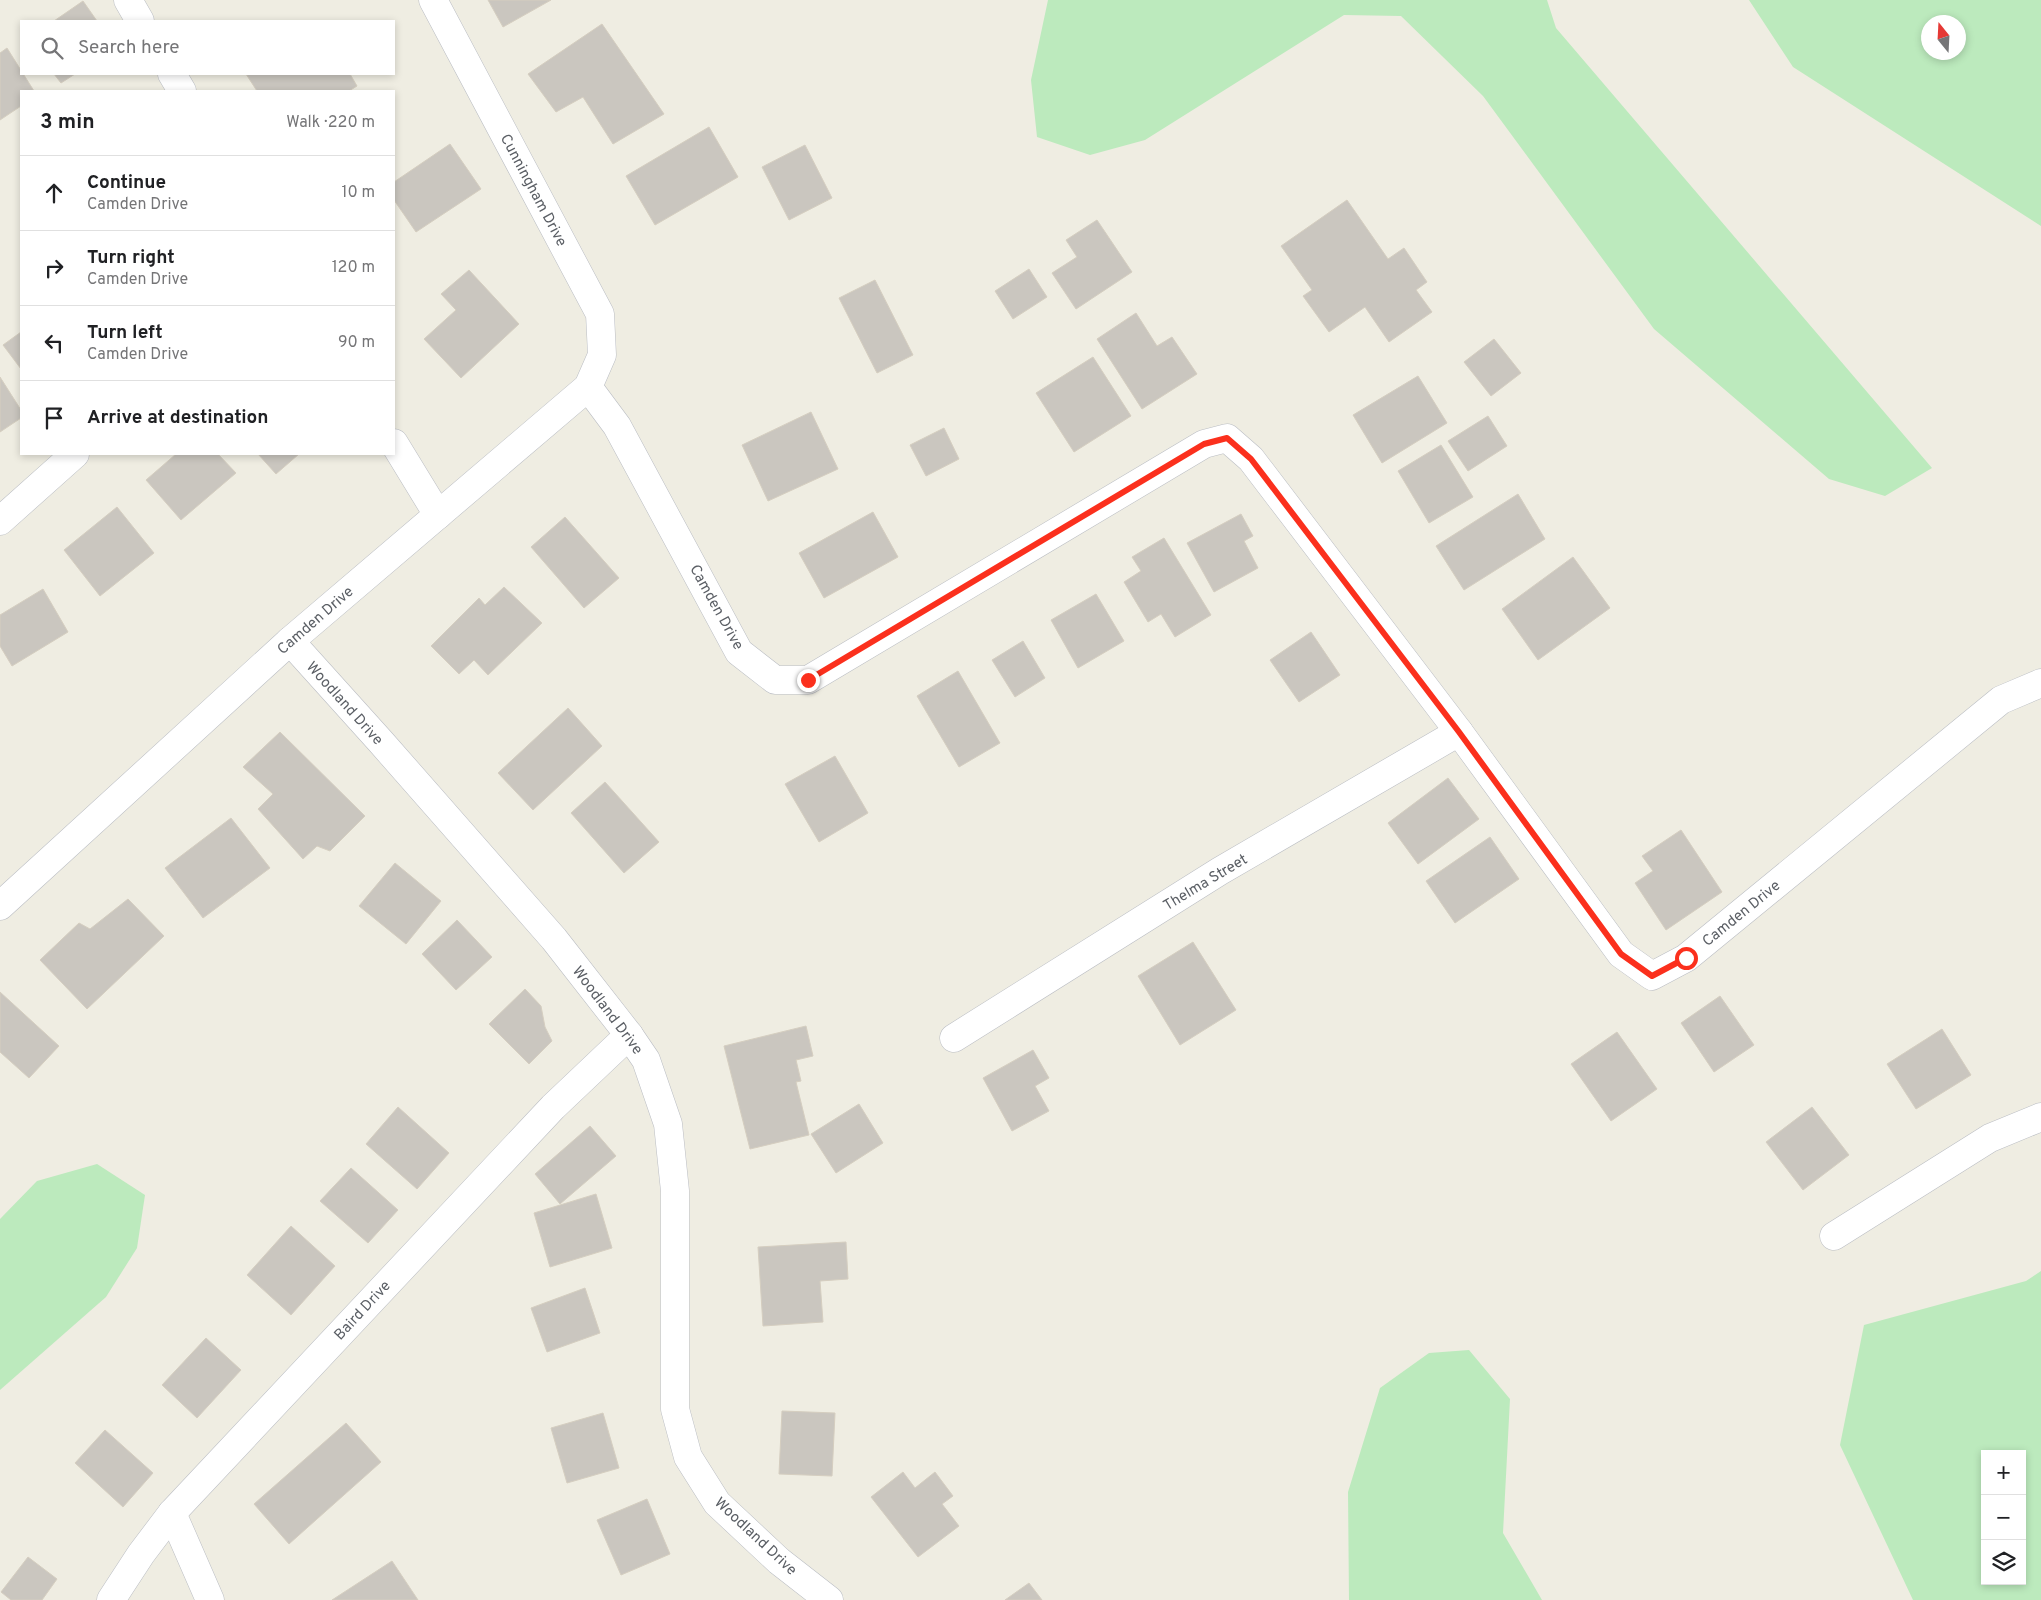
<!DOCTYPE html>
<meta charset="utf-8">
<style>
body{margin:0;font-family:Overpass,sans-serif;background:#f2f2f2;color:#202124}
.controls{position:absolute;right:15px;bottom:15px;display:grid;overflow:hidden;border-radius:0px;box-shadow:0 2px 8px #0003}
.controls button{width:45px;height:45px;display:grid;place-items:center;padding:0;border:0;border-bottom:1px solid #e0e0e0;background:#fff;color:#202124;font:25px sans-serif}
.compass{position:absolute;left:1921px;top:15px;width:45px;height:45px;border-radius:50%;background:#fff;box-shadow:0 2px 8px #0003;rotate:342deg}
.stop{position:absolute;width:15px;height:15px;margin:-11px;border:4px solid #fb301d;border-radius:50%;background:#fff}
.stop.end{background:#fb301d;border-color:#fff;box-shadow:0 1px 5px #0008}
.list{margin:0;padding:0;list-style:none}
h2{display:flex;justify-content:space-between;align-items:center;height:65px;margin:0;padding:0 20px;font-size:21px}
h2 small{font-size:16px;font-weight:400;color:#757577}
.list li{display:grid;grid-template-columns:32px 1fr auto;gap:15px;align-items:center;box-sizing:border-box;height:75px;padding:0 20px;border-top:1px solid #e0e0e0}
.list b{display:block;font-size:19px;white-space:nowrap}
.list p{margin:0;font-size:16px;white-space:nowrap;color:#757577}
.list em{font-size:16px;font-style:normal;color:#757577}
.icon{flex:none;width:28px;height:28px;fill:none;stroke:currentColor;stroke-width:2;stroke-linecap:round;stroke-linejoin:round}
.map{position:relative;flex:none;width:2041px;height:1600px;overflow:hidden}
.search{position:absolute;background:#fff;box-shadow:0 2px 8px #0003;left:20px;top:20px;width:375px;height:55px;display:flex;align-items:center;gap:12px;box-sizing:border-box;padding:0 18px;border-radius:0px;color:#757577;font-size:19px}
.panel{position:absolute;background:#fff;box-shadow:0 2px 8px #0003;left:20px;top:90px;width:375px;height:365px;border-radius:0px}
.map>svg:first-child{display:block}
.green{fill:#bceabd;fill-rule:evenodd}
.building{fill:#cac6bf;stroke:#d5cec0}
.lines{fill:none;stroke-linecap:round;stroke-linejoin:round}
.street-casing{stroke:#babdc3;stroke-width:29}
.street{stroke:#fff;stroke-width:28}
.route{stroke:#fb301d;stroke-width:6}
.labels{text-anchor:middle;stroke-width:4;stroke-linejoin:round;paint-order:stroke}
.street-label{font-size:15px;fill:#5b5f65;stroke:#fff}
</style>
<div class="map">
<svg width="2041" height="1600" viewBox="0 0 2041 1600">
<rect width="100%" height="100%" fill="#efede2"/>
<!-- green -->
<g class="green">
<path d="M1048 0H1547L1556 28 1932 468 1885 496 1829 479 1654 329 1483 96 1401 16 1344 15 1145 140 1090 155 1037 137 1031 80Z"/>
<path d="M1749 0H2041V226L1793 67ZM1958 22V52H1928V22Z"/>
<path d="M97 1164 145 1195 137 1248 106 1297 0 1390V1219L37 1181Z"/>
<path d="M2041 1271V1600H1913L1840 1445 1864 1325 2026 1281ZM1985 1454H2022V1581H1985Z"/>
<path d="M1469 1350 1510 1399 1503 1533 1542 1600H1349L1348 1492 1380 1388 1429 1353Z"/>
</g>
<!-- building -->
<g class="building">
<path d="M488 0H551L503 27Z"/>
<path d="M83 1 97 21H54Z"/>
<path d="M602 24 664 114 613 144 583 97 556 112 528 74Z"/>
<path d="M7 48 34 91H21V106L0 120V53Z"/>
<path d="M54 74H75L61 83Z"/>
<path d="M246 74H350L357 86 349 91H257Z"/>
<path d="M709 127 738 177 655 225 626 176Z"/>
<path d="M450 144 481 189 416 232 394 200V182Z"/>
<path d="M805 145 832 198 789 220 762 167Z"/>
<path d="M1347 200 1388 259 1404 248 1427 282 1416 290 1432 312 1389 342 1365 307 1329 332 1303 296 1312 290 1281 246Z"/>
<path d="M1097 220 1132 272 1076 309 1052 273 1077 257 1066 240Z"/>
<path d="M1029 269 1047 297 1013 319 995 291Z"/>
<path d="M469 270 519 324 461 378 424 339 456 310 441 294Z"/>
<path d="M875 280 913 355 877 373 839 298Z"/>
<path d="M1136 313 1157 346 1172 337 1197 374 1142 409 1097 339Z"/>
<path d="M21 332V369L3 345Z"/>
<path d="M1494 339 1521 373 1491 396 1464 362Z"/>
<path d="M1093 357 1131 416 1074 452 1036 393Z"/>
<path d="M1418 376 1447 423 1382 463 1353 415Z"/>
<path d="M0 377 21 410V418L0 432Z"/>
<path d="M811 412 838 469 768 501 742 445Z"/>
<path d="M1488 416 1507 446 1468 471 1448 441Z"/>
<path d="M944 428 959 459 926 476 910 445Z"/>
<path d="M1441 445 1473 497 1429 523 1398 471Z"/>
<path d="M176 454H218L236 473 181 520 146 480Z"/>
<path d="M258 454H299L276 474Z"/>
<path d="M1518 494 1545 539 1464 590 1436 546Z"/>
<path d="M117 507 154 553 100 596 64 550Z"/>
<path d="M873 512 898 557 824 598 799 553Z"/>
<path d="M1241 514 1253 536 1244 541 1258 568 1214 592 1187 543Z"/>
<path d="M565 517 619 578 584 608 531 547Z"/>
<path d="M1164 538 1211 615 1175 637 1161 614 1148 622 1124 582 1141 571 1132 557Z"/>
<path d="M1573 557 1610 608 1538 660 1502 609Z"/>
<path d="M504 587 542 623 488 675 474 660 459 674 431 646 479 598 485 605Z"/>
<path d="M43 589 68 632 12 666 0 646V615Z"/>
<path d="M1096 594 1124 641 1078 668 1051 620Z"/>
<path d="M1311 632 1340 675 1299 702 1270 660Z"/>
<path d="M1023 641 1045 678 1015 697 992 660Z"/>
<path d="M958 671 1000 743 959 767 917 696Z"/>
<path d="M568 708 602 746 533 810 498 773Z"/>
<path d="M280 732 365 816 330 851 317 846 303 859 258 809 273 794 243 767Z"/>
<path d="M835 756 868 813 819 842 785 784Z"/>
<path d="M1448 778 1479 819 1418 864 1388 823Z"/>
<path d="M605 782 659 842 624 873 571 813Z"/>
<path d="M231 818 270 868 203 918 165 868Z"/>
<path d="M1681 830 1722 892 1666 930 1635 883 1653 871 1642 856Z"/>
<path d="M1490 837 1519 879 1455 923 1426 881Z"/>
<path d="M395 863 441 901 406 944 359 906Z"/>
<path d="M128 899 164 936 87 1009 40 960 79 923 90 929Z"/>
<path d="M457 920 492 957 456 990 422 954Z"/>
<path d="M1193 942 1236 1010 1180 1045 1138 976Z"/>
<path d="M525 989 541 1006 545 1027 552 1041 529 1064 489 1024Z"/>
<path d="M0 992 59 1046 29 1078 0 1052Z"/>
<path d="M1720 996 1754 1045 1714 1072 1681 1023Z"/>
<path d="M806 1026 813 1056 796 1060 801 1081 796 1082 809 1135 750 1149 724 1046Z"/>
<path d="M1942 1029 1971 1075 1916 1109 1887 1064Z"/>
<path d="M1617 1032 1657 1089 1611 1121 1571 1064Z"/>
<path d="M1033 1050 1049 1078 1035 1086 1049 1111 1012 1131 983 1078Z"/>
<path d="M859 1104 883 1143 836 1173 811 1134Z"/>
<path d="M398 1107 449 1153 417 1189 366 1144Z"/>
<path d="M1812 1107 1849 1155 1803 1190 1766 1142Z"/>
<path d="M590 1126 616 1156 560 1204 535 1174Z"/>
<path d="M351 1168 398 1210 368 1243 320 1201Z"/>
<path d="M596 1194 612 1248 550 1267 534 1213Z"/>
<path d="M291 1226 335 1266 291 1315 247 1275Z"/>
<path d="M846 1242 848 1279 820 1281 823 1322 763 1326 758 1247Z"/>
<path d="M585 1288 600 1333 547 1352 531 1308Z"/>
<path d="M206 1338 241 1370 197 1418 162 1385Z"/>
<path d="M782 1411 835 1413 832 1476 779 1474Z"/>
<path d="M603 1413 619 1468 567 1483 551 1428Z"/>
<path d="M346 1423 381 1462 289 1544 254 1504Z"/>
<path d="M105 1430 153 1473 123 1507 75 1463Z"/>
<path d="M903 1472 915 1488 935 1472 953 1496 942 1504 959 1526 918 1557 871 1497Z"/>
<path d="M647 1499 670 1554 621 1575 597 1520Z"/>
<path d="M28 1557 57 1579 42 1600H11L1 1592Z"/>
<path d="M392 1561 418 1600H332Z"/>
<path d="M1029 1583 1042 1600H1005Z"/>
</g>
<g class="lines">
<!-- street casing -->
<g class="street-casing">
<g id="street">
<path d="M128 0 140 21"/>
<path d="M172 74 182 91"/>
<path d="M588 387 617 426 739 652 775 680H808L1204 444 1227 438 1251 459 1344 581 1459 732 1621 954 1652 976 1686 958 2001 700 2041 683"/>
<path d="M394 443 438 515"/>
<path d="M0 521 75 454"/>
<path d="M290 641 381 742 554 939 629 1035 646 1060 668 1124 675 1191V1409L688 1457 717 1503 779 1561 829 1600"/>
<path d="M0 906 290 641 588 387 602 355 600 314 433 0"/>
<path d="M954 1038 1220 871 1459 732"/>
<path d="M1834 1236 1990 1138 2041 1117"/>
<path d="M172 1513 210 1600"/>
<path d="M111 1600 141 1554 172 1513 553 1107 629 1035"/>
</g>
</g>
<!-- street -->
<use href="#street" class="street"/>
</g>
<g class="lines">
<!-- route -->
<path class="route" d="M808 680 1204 444 1227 438 1251 459 1344 581 1459 732 1621 954 1652 976 1686 958"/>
</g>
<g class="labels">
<!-- street labels -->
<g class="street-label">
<text transform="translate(534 190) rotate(62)" y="5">Cunningham Drive</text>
<text transform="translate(717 607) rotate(61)" y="5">Camden Drive</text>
<text transform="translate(315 620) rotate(-41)" y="5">Camden Drive</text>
<text transform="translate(345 703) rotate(48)" y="5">Woodland Drive</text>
<text transform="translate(1205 882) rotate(-31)" y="5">Thelma Street</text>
<text transform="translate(1741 913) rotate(-39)" y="5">Camden Drive</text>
<text transform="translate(608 1010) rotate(53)" y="5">Woodland Drive</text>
<text transform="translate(362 1310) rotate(-47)" y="5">Baird Drive</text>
<text transform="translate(756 1536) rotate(43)" y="5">Woodland Drive</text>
</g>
</g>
</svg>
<div class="controls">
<button>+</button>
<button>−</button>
<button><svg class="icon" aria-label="layers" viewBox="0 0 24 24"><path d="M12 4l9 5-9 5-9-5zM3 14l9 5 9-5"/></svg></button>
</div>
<svg class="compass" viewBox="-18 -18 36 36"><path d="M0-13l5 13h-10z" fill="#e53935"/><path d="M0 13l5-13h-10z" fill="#757577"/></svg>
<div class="stop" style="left:1686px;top:958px"></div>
<div class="stop end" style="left:808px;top:680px"></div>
<div class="search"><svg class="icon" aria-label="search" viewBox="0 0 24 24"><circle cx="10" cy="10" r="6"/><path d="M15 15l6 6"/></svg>Search here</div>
<section class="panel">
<h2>3 min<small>Walk · 220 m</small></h2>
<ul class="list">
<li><svg class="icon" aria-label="ahead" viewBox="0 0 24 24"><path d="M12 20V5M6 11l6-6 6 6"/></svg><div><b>Continue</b><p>Camden Drive</p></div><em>10 m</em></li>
<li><svg class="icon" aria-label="right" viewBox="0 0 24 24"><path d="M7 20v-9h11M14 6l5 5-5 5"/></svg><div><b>Turn right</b><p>Camden Drive</p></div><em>120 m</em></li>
<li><svg class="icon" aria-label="left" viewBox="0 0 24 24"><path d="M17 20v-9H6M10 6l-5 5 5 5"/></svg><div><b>Turn left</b><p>Camden Drive</p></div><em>90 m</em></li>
<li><svg class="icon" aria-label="arrive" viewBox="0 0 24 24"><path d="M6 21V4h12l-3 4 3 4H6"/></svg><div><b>Arrive at destination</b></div></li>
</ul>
</section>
</div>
